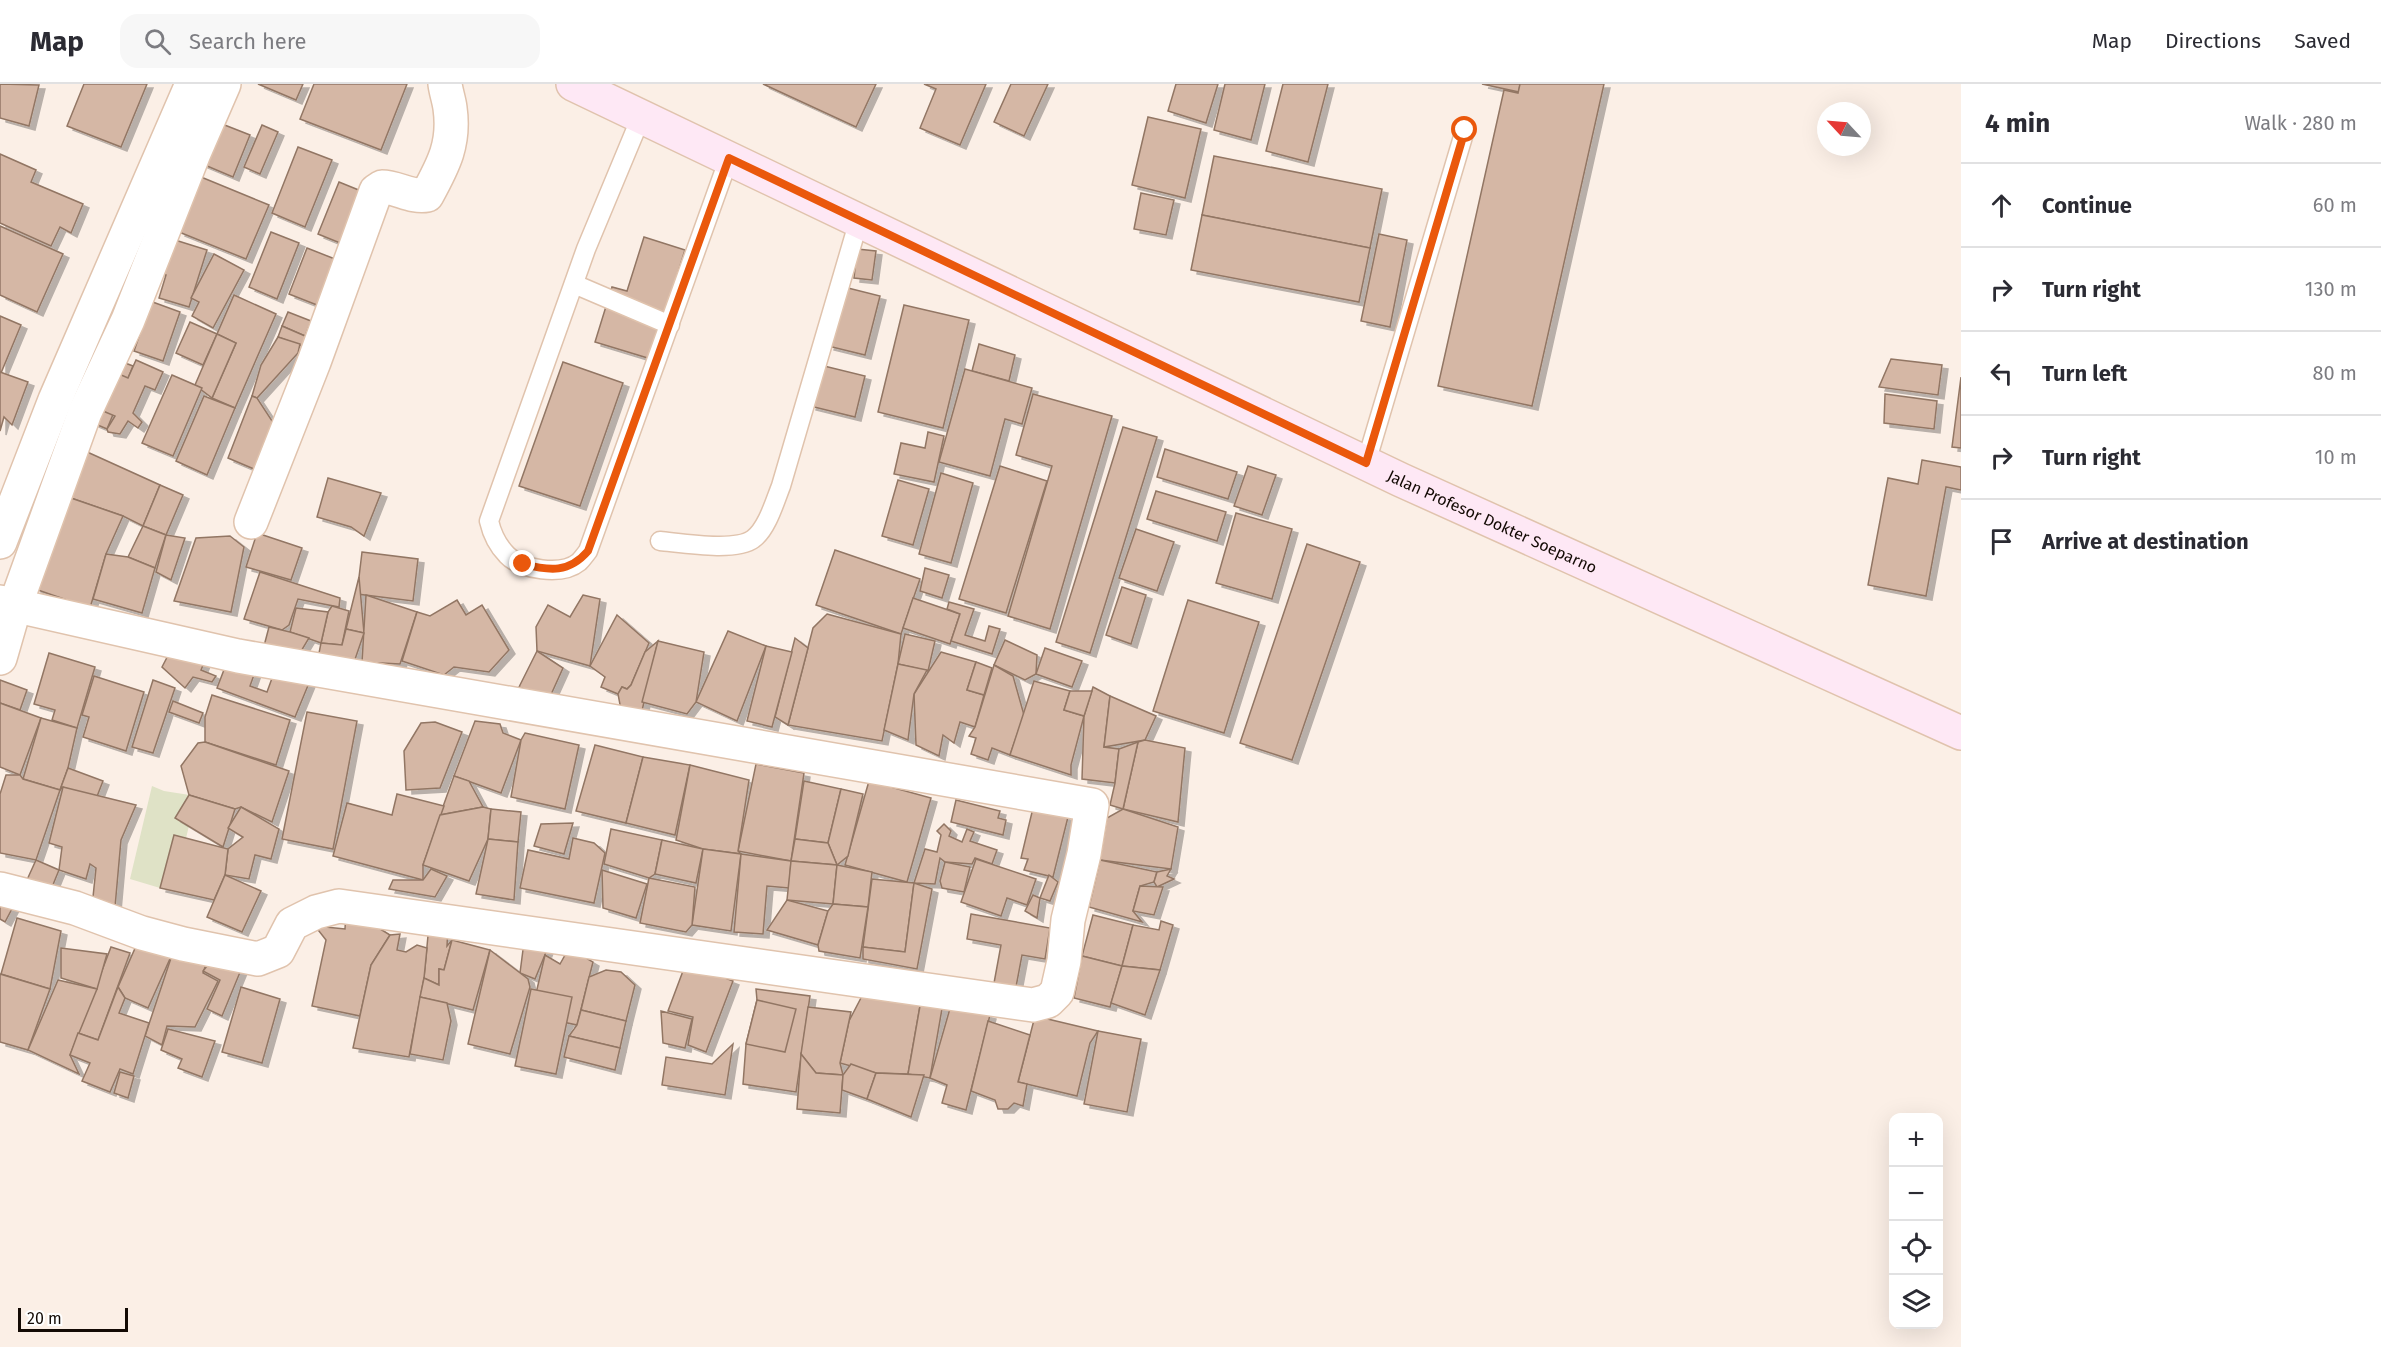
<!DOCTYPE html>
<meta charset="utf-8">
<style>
body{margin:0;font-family:"Fira Sans",sans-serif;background:#f7f7f7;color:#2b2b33}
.controls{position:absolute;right:18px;bottom:18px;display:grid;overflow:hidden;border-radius:12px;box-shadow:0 6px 24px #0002}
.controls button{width:54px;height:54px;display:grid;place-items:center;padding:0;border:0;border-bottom:2px solid #e1e1e2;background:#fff;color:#2b2b33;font:30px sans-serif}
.compass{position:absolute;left:1817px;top:18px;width:54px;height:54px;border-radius:50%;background:#fff;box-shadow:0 6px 24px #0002;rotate:296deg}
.scale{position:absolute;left:18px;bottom:15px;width:110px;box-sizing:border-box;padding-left:6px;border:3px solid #130a04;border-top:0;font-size:16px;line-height:21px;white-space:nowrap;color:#130a04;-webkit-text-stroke:4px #fff;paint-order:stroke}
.stop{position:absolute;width:18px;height:18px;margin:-14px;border:4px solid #ea580c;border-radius:50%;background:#fff}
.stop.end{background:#ea580c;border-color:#fff;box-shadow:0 2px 6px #0008}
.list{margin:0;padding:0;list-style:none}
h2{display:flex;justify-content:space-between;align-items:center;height:78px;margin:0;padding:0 24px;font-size:26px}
h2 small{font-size:20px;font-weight:400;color:#7c7c81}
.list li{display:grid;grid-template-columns:39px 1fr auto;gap:18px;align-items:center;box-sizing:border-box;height:84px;padding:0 24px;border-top:2px solid #e1e1e2}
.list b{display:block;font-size:22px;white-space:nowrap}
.list em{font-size:20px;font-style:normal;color:#7c7c81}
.icon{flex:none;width:33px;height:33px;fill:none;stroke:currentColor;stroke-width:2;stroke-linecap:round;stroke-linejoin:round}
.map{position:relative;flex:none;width:1961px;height:1263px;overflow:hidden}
header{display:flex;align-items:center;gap:36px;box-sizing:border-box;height:84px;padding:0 30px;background:#fff;border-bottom:2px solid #e1e1e2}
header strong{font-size:28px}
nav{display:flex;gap:33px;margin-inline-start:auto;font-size:21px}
.search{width:420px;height:54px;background:#f7f7f7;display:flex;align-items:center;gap:15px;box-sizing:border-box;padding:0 21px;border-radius:18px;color:#7c7c81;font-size:22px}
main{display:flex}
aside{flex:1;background:#fff}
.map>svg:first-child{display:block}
.green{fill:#dfe2c6}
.building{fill:#d5b7a5;stroke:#927664;stroke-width:1.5;filter:url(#shadow)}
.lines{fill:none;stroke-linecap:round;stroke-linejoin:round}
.lane-casing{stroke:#e0c3ad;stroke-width:21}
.street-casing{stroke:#e0c3ad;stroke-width:36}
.secondary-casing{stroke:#e0c3ad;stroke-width:36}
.lane{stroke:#fff;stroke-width:18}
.street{stroke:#fff;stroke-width:33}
.secondary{stroke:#fee8f5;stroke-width:33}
.route{stroke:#ea580c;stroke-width:8}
.labels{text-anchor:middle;stroke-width:4.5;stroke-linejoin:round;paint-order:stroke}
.street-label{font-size:16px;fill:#130a04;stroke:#fff}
</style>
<header>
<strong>Map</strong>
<div class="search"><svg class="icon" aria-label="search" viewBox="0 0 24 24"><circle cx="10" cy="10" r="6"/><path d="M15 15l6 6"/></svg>Search here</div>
<nav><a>Map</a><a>Directions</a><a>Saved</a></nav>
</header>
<main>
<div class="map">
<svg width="1961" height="1263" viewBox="0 0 1961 1263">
<defs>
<filter id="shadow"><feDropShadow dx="6" dy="4" stdDeviation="0" flood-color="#0004"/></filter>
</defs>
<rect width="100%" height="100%" fill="#fbefe6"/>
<!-- green -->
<path class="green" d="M152 702 164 707 196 712 174 805 160 804 130 795Z"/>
<!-- building -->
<g class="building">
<path d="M0 0 39 1 29 42 0 34Z"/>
<path d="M84 0H147L121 63 67 42Z"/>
<path d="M258 0H303L296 16Z"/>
<path d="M314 0H407L381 66 300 35Z"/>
<path d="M763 0H876L856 43Z"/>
<path d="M924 0H986L960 61 920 44 936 5Z"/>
<path d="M1011 0H1048L1024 52 994 38Z"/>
<path d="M1176 0H1218L1206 39 1168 27Z"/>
<path d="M1225 0H1265L1251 56 1214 46Z"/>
<path d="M1283 0H1328L1308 78 1266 67Z"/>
<path d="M1482 0H1520L1519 8Z"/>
<path d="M1520 0H1604L1532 322 1438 302 1504 6 1518 9Z"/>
<path d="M1148 33 1201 45 1185 114 1132 101Z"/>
<path d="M217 38 250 51 233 93 200 79Z"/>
<path d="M262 41 278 48 260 90 244 83Z"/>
<path d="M298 63 332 76 305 143 272 129Z"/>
<path d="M0 70 36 86 31 98 83 120 71 149 60 143 51 162 0 139Z"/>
<path d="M1214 72 1382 105 1370 164 1202 131Z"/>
<path d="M201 93 269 121 246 175 179 148Z"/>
<path d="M339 98 366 109 345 161 318 150Z"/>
<path d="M1141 109 1174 116 1166 151 1134 145Z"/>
<path d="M1202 131 1370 164 1359 218 1191 186Z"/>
<path d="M0 142 63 170 37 228 0 211Z"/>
<path d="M271 148 299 159 277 215 249 203Z"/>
<path d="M1379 150 1407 156 1390 243 1361 237Z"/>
<path d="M644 153 685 166 651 275 595 258 612 203 627 207Z"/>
<path d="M175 156 207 166 189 223 159 214 166 191 152 186Z"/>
<path d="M307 164 340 177 322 223 289 210Z"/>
<path d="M857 165 876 167 872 196 854 194Z"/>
<path d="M214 170 244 186 213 244 192 232 199 218 191 214Z"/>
<path d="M844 203 880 212 865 271 828 262Z"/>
<path d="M234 211 276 230 235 324 212 314 236 259 217 250Z"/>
<path d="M139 213 180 228 163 277 134 267 143 241Z"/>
<path d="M904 221 969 236 943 344 878 328Z"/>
<path d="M288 228 311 237 305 252 282 242Z"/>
<path d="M0 232 21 241 1 289H0Z"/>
<path d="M190 238 217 250 203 281 176 269Z"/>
<path d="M282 242 305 252 314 255 302 262 278 253Z"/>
<path d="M217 250 236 259 212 314 195 301Z"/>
<path d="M278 253 300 260 298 269 257 314 252 312 261 281Z"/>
<path d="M979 260 1015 271 1009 297 972 287Z"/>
<path d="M112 274 133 282 107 345 86 336Z"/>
<path d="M1891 275 1942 281 1938 311 1879 303Z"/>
<path d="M136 276 163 288 155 306 145 302 133 329 142 338 138 344 128 337 120 350 108 348 107 345 115 332 103 327 119 290 128 294Z"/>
<path d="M563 278 623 299 580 422 519 402Z"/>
<path d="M820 281 865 292 855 333 810 322Z"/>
<path d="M965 285 1032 304 1022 340 1005 335 990 392 939 378Z"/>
<path d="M0 288 28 298 12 341 4 333 0 347Z"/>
<path d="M172 291 202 304 173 372 142 359Z"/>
<path d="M1961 293V364L1952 363Z"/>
<path d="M1033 310 1112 332 1050 545 1008 532 1052 382 1016 371Z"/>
<path d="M1885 310 1937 317 1934 345 1884 339Z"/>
<path d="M204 312 235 324 207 391 176 377Z"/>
<path d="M252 312 257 314 278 346 261 388 228 374Z"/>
<path d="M1123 343 1157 353 1090 569 1056 558Z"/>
<path d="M928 348 944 352 934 398 894 390 901 359 925 364Z"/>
<path d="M1165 365 1237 388 1228 415 1157 393Z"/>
<path d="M85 367 160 401 143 442 123 432 68 413Z"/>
<path d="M1922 376 1961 383V406L1946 403 1926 512 1868 501 1888 394 1918 400Z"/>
<path d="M1000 382 1047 397 1006 529 959 515Z"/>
<path d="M1248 382 1276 391 1262 431 1234 422Z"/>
<path d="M941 389 973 399 951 479 919 470Z"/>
<path d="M328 394 381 409 364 452 351 443 317 433Z"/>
<path d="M898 396 929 405 913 461 882 452Z"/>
<path d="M160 401 183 411 166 451 143 442Z"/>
<path d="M1156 407 1226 428 1217 457 1147 435Z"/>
<path d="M68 413 123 432 106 470 90 524 35 505Z"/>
<path d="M1236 429 1292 445 1272 515 1216 499Z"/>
<path d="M143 442 166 451 155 484 128 473Z"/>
<path d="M1136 445 1174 458 1157 507 1119 494Z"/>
<path d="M257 449 302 464 291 496 246 483Z"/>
<path d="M166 451 185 454 171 496 156 488Z"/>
<path d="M230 452 244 463 231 528 174 517 196 454Z"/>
<path d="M1307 460 1360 478 1292 676 1240 659Z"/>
<path d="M835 466 920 495 901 550 816 521Z"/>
<path d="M362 468 418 475 413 517 357 510Z"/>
<path d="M106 470 128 473 155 484 142 529 93 515Z"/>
<path d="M925 484 949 491 942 514 920 507Z"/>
<path d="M260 488 340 514 339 523 298 515 289 541 282 546 244 535Z"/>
<path d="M359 493 364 549 346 545Z"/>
<path d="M1122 503 1146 511 1131 560 1106 551Z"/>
<path d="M366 511 417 528 400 580 362 578Z"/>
<path d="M583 511 600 515 590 582 537 567 536 543 548 521 570 533Z"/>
<path d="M913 514 960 530 950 560 903 544Z"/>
<path d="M457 516 466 531 482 521 509 566 489 588 454 583 444 591 402 577 417 528 430 532Z"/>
<path d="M1188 516 1259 538 1224 649 1153 627Z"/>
<path d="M949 518 974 525 965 551 985 557 989 542 1000 545 992 570 951 557 960 530 947 525Z"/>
<path d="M332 522 349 527 342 561 321 559 328 528Z"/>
<path d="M296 524 328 528 321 559 290 548Z"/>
<path d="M827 530 901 550 898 580 882 657 788 641 813 544Z"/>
<path d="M617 531 649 559 631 601 627 605 622 603 618 610 601 603 605 593 590 582Z"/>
<path d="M269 543 290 548 309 554 300 569 264 562Z"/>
<path d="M346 545 364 549 350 590 318 574 321 559 342 561Z"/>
<path d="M728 547 766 562 737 637 696 618Z"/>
<path d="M905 550 935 557 928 587 898 580Z"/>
<path d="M795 554 808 564 788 641 775 633Z"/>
<path d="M1005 556 1037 571 1036 590 1025 596 994 581Z"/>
<path d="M658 557 641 631 621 626 618 610 622 603 627 605 631 601 645 568Z"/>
<path d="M658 557 704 568 696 618 687 630 642 618Z"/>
<path d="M173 562 206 574 201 586 216 592 212 598 193 593 185 604 162 583Z"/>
<path d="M766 562 792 568 772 643 747 637Z"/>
<path d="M1045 564 1082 577 1072 603 1036 590Z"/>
<path d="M537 567 563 584 549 615 519 603Z"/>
<path d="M941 568 976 578 967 606 984 611 975 643 960 638 954 659 943 651 939 672 916 661 914 610Z"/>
<path d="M49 569 95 583 77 644 52 636 55 626 34 620Z"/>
<path d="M227 578 255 588 250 602 267 608 275 586 309 599 295 633 217 604Z"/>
<path d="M976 578 992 584 984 611 967 606Z"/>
<path d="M898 580 927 586 914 610 908 656 884 646Z"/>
<path d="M994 581 1013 592 1024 631 1010 671 992 664 988 676 971 670 976 654 969 652 975 643Z"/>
<path d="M94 592 144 608 126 667 83 653 89 633 82 631Z"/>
<path d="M0 596 27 606 20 626 0 619Z"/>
<path d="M153 596 175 604 153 669 132 663Z"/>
<path d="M1034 597 1070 607 1064 626 1084 632 1071 681V691L1010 671Z"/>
<path d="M1093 603 1110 612 1104 663 1119 665 1115 699 1082 695 1084 632Z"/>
<path d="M1070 607H1092L1084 632 1064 626Z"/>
<path d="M212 611 290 636 276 681 205 658V633Z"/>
<path d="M1110 612 1156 632 1145 656 1104 663Z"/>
<path d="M173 617 203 629 199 639 169 628Z"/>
<path d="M0 619 41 634 20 691 0 683Z"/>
<path d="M307 628 357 637 333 765 282 755Z"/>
<path d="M41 634 77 644 68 684 60 706 23 695Z"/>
<path d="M475 637 500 640 503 649 521 656 501 709 454 692Z"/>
<path d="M435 638 462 648 440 704 406 706 404 667 421 639Z"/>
<path d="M525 649 579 661 565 725 511 713 521 656Z"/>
<path d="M1145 656 1185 664 1178 738 1123 725 1138 658Z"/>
<path d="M205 658 289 687 272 738 241 723 235 725 189 711 181 682 198 659Z"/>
<path d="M1138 658 1123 725 1110 721 1115 699 1119 665Z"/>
<path d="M595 661 643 673 626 739 576 727Z"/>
<path d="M643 673 690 681 675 751 626 739Z"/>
<path d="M756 680 804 689 791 777 738 767Z"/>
<path d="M690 681 749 696 738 767 741 770 703 765 676 756Z"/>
<path d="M68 684 103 697 96 715 63 703 60 706Z"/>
<path d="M6 691H20L23 695 60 706 36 776 0 769V710Z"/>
<path d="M454 692 469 697 483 723 440 731Z"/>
<path d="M804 697 841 705 828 759 795 755Z"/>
<path d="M869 697 931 714 907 798 845 781Z"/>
<path d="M63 703 136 721 121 756 115 823 93 813 96 784 90 780 86 795 59 786 62 763 49 759Z"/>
<path d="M841 705 863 710 848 772 837 781 828 759Z"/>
<path d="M397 710 444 722 423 781V796L333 772 347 719 392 731Z"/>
<path d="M189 711 235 725 223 763 175 734Z"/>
<path d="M956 716 1000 727 998 734 1006 736 1003 751 951 738Z"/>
<path d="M241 723 279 745 271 775 255 771 249 795 225 791 228 765 243 753 228 744Z"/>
<path d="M483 723 491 725 488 755 469 797 423 781 440 731Z"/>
<path d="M1033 724 1068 733 1053 793 1024 786 1028 775 1021 774Z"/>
<path d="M491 725 521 728 518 758 488 755Z"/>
<path d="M1123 725 1178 743 1171 785 1100 776 1107 734Z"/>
<path d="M573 739 564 770 534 762 541 740Z"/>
<path d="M944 740 951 747 949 752 962 758 967 745 974 748 970 757 997 766 992 780 975 774 972 780 945 778 940 774 935 800 914 799 925 765 937 768 941 751 937 747Z"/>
<path d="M611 745 662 756 655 790 649 794 604 780Z"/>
<path d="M174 751 228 765 225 791 214 816 160 804Z"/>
<path d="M573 754 594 759 605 769 594 819 520 804 528 766 569 775Z"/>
<path d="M488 755 518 758 514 816 476 810Z"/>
<path d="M795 755 828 759 837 781 791 777Z"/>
<path d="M662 756 703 765 696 799 655 790Z"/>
<path d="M703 765 741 770 731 847 692 841Z"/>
<path d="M741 770 791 777 789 804 767 802 763 850 734 848Z"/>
<path d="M976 775 1036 795 1027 821 1007 814 1001 832 961 818Z"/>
<path d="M36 776 59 786 50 808 26 798Z"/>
<path d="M1100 776 1157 788 1154 798 1140 802 1133 827 1142 838 1089 823Z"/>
<path d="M791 777 837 781 833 820 787 816Z"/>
<path d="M945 778 970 783 964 808 942 804 940 797Z"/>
<path d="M837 781 872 788 868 823 833 820Z"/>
<path d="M431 785 447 792 435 813 389 805 393 796H423Z"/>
<path d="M1171 785 1167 792 1174 795 1157 803 1154 798 1157 788Z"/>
<path d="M602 786 647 800 636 834 603 824Z"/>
<path d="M225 791 261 807 242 848 207 833Z"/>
<path d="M1049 791 1058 798 1050 817 1040 814Z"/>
<path d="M649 794 695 803 692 841 686 848 640 839Z"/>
<path d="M872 795 914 799 905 868 863 863Z"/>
<path d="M914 799 932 805 917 885 863 875V863L905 868Z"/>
<path d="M1140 802 1163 803 1154 831 1133 827Z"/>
<path d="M1033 811 1040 814 1037 834 1025 827Z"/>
<path d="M0 814 14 821 5 838 0 835Z"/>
<path d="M787 816 828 827 818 861 767 846Z"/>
<path d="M833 820 868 823 860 874 819 867 818 861 828 827Z"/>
<path d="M346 828 369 838 390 851 371 881 360 932 312 922 326 856 315 842 345 845Z"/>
<path d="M971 830 1050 844 1045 875 1022 871 1016 903 992 910 1001 861 967 855Z"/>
<path d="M1093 831 1133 841 1122 882 1082 872Z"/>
<path d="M17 834 61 847 50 905 1 890Z"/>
<path d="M1161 837 1173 841 1160 886 1122 882 1133 841 1159 846Z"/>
<path d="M429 841 448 843 447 862 452 856 444 886 439 885V901L424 894Z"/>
<path d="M400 850 397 866 406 868 417 861 427 864 424 894 409 973 353 964 371 881 390 851Z"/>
<path d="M140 853 173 868 148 924 125 914 118 903Z"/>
<path d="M452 856 490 866 473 926 420 913 424 894 439 901V885L444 886Z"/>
<path d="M524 858 549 861 535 895 520 889Z"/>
<path d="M111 863 130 869 98 956 78 949Z"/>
<path d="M61 864 107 870 97 905 61 894Z"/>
<path d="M569 864 593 878 577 941 531 931 545 871 560 880Z"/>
<path d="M490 866 528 895 530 903 510 970 468 960Z"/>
<path d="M173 868 209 872 203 889 218 897 195 943 167 942 162 961 145 952Z"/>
<path d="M217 870 243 881 222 932 207 925 220 896 203 887Z"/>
<path d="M1082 872 1122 882 1110 923 1074 914Z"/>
<path d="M686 879 733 897 706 968 688 961 693 933 668 927Z"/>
<path d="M1122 882 1160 886 1145 931 1111 919Z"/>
<path d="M606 886 621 888 635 901 626 937 581 926 589 893Z"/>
<path d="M0 890 50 905 28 966 0 958Z"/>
<path d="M58 896 97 905 70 971 79 990 28 966Z"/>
<path d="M118 903 125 914 119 929 149 939 133 990 120 985 110 1008 82 997 90 979 70 971 78 949 98 956Z"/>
<path d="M241 903 280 915 262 979 222 968Z"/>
<path d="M531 905 572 913 556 990 515 982Z"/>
<path d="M756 905 810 912 796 1008 743 1000 746 960 757 916Z"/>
<path d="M863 910 920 922 908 990 876 989 840 979 849 937Z"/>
<path d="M420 913 447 919 451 937 443 976 410 970Z"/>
<path d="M757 916 796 925 785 968 746 960Z"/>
<path d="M943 919 930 994 908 990 920 922Z"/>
<path d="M951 921 990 931 966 1026 942 1019 947 1001 930 994Z"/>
<path d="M808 923 851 928 840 979 843 991 816 989 801 970Z"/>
<path d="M581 926 626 937 620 964 569 952 577 941Z"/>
<path d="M661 927 692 935 685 964 663 959Z"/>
<path d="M1035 932 1098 947 1090 959 1077 1012 1018 998Z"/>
<path d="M988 937 1030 951 1018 998 1027 1000 1023 1022 1014 1019 1008 1025H998L995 1016 971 1007Z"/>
<path d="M168 945 215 957 202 993 178 984 182 975 161 966Z"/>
<path d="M1098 947 1141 955 1127 1028 1084 1020Z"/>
<path d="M569 952 620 964 615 986 564 973Z"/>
<path d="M733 960 725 1011 662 1001 666 973 712 980Z"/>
<path d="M801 970 816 989 843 991 840 1029 797 1025Z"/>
<path d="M851 980 876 989 867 1015 842 1006 843 991Z"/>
<path d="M120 988 134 992 128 1014 114 1009Z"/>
<path d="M876 989 924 991 911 1033 867 1015Z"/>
</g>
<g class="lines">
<!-- lane casing -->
<g class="lane-casing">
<g id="lane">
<path d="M641 33 586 165 489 437C492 450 497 461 507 471 521 486 562 492 579 478 582 475 585 471 588 467L729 74"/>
<path d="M574 200 670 241"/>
<path d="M1366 379 1465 46"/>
<path d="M660 457C682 459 736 468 753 455 767 445 775 417 781 402L859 136"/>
</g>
</g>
<!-- street casing -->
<g class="street-casing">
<g id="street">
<path d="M251 438 314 278 376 107 382 103C397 103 412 114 427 111 444 80 455 59 450 24 449 16 446 8 445 0"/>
<path d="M0 458 55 316 192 0"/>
<path d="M0 518 238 572 1092 721 1084 770 1068 836 1064 877 1057 908 1048 917 1033 921 339 822 316 828 292 840 278 867 258 875 183 860 142 849 75 824 0 805"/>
<path d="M0 574 15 522 85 328 128 236 194 69 224 0"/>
</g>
</g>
<!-- secondary casing -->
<g class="secondary-casing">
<g id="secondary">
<path id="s1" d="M573 0 1401 396 1961 649"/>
</g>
</g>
<!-- lane -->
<use href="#lane" class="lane"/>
<!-- street -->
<use href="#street" class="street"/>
<!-- secondary -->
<use href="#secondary" class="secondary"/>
</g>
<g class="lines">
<!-- route -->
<path class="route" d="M523 480C550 487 569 489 588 467L729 74 1366 379 1465 46"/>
</g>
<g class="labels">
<!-- street labels -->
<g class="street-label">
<text dy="6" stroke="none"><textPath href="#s1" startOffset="1018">Jalan Profesor Dokter Soeparno</textPath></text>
</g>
</g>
</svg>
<div class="controls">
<button>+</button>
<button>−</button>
<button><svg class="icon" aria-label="locate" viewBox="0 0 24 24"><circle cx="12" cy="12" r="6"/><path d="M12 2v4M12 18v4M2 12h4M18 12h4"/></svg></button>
<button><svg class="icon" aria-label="layers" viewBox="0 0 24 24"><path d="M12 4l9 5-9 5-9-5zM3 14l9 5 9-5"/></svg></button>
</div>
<svg class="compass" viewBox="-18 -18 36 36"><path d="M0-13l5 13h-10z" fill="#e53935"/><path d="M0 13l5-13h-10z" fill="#7c7c81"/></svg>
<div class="scale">20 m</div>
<div class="stop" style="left:1465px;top:46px"></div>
<div class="stop end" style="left:523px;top:480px"></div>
</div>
<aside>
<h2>4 min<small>Walk · 280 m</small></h2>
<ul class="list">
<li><svg class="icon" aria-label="ahead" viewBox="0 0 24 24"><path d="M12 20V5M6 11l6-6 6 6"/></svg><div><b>Continue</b></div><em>60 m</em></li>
<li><svg class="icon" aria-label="right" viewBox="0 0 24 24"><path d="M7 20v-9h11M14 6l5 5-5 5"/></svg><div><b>Turn right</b></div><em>130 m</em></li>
<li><svg class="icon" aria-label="left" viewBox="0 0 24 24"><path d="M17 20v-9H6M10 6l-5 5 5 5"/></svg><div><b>Turn left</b></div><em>80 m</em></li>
<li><svg class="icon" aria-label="right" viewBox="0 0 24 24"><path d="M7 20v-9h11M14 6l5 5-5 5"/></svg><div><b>Turn right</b></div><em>10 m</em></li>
<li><svg class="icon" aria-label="arrive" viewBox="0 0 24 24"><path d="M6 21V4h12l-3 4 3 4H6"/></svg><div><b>Arrive at destination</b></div></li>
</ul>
</aside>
</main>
